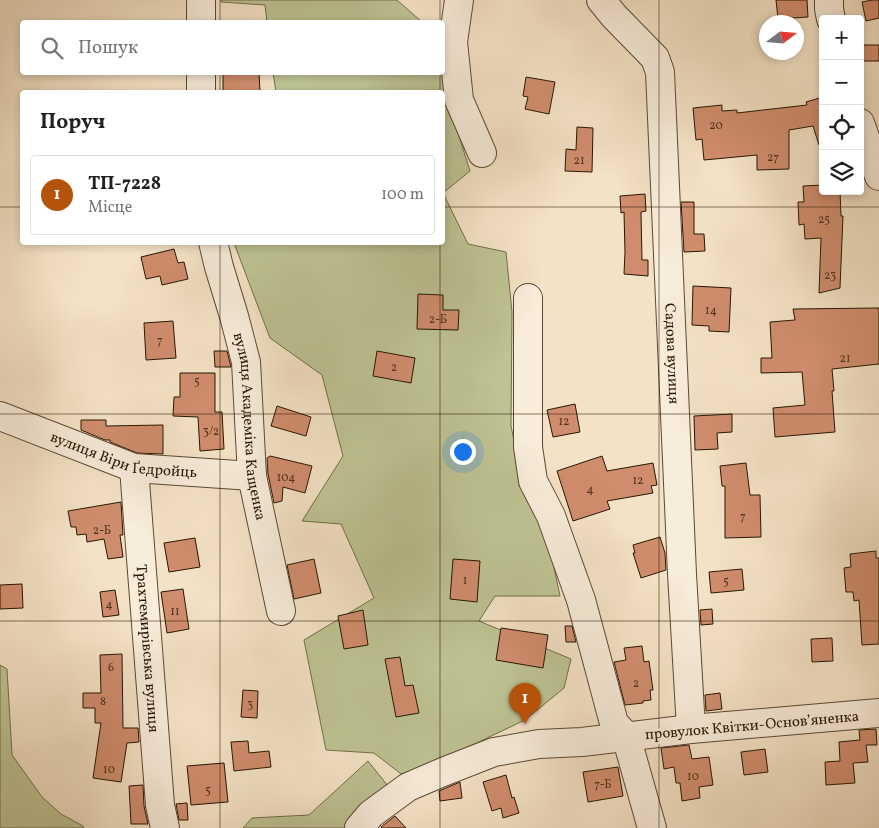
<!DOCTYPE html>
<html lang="uk">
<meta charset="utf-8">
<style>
body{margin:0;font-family:Vollkorn,serif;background:#f6f6f6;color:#202124}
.controls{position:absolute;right:15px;top:15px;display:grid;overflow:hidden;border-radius:5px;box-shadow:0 2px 8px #0003}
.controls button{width:45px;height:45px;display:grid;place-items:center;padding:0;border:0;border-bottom:1px solid #e0e0e0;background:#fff;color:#202124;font:25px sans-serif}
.compass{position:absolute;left:759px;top:15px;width:45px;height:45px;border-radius:50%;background:#fff;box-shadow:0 2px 8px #0003;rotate:74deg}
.you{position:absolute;left:462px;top:451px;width:18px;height:18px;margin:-12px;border:4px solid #fff;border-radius:50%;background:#1a73e8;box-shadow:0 0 0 8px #1a73e833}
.badge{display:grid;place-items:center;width:32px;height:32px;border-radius:50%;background:#b45309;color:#fff;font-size:16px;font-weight:700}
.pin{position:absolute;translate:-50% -41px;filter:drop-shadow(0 1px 2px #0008)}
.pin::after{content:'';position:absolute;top:26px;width:18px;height:15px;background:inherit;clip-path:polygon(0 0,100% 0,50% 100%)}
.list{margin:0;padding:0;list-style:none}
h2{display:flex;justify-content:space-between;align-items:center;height:65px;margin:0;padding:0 20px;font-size:21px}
h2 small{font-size:16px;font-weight:400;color:#757577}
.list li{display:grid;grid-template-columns:32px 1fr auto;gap:15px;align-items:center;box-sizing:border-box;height:80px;margin:0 10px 10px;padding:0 10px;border:1px solid #e0e0e0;border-radius:5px}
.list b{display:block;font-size:19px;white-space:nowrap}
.list p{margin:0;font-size:16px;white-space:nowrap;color:#757577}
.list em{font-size:16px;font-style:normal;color:#757577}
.icon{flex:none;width:28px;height:28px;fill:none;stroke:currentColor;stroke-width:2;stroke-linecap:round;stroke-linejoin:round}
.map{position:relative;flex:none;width:879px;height:828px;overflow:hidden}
.search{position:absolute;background:#fff;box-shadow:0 2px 8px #0003;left:20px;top:20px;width:425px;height:55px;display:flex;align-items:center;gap:12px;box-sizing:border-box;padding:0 18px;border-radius:5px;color:#757577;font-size:19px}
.panel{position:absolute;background:#fff;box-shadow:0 2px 8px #0003;left:20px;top:90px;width:425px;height:155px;border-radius:5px}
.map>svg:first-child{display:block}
.green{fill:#bec393;stroke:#726d4a}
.building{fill:#d08d6e;stroke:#261701}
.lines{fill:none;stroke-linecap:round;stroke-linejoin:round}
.minor-casing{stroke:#5a4a32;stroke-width:30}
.minor{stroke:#f8ecda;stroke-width:28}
.grid{fill:none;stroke:#261701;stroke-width:1;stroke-opacity:0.55}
.labels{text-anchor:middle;stroke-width:5;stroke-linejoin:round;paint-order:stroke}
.number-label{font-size:12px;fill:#50341c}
.street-label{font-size:15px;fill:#261701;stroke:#f8ecda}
</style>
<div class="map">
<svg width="879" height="828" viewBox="0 0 879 828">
<rect width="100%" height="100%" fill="#f4e2c6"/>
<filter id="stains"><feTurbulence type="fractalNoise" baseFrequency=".004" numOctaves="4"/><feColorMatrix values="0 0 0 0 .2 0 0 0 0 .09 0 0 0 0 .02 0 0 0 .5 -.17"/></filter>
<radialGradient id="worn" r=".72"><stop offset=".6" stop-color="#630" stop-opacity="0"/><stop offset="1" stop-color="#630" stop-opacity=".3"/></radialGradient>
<!-- green -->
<g class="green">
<path d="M221 0H397L422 22H267L265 5 221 2Z"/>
<path d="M273 73H442L458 133 470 171 443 193 468 244 506 252 512 312 511 426 524 490 549 544 560 596H495L479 621 571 659 564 688 525 720 405 777 374 753 326 750 304 640 374 598 341 524 302 521 343 456 322 375 270 338 234 243 442 242V92H276Z"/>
<path d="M0 665 7 669 12 755 42 797 61 814 83 826 84 828H0Z"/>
<path d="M368 761 396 796 359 828H243L252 818 309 815Z"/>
</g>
<!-- building -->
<g class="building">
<path d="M776 0H807L808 17 778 19Z"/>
<path d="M872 0H879V18L866 21 862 2Z"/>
<rect x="863" y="45" width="16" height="16"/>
<path d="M223 72H259L260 92H223Z"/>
<path d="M526 77 555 82 549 114 525 109 528 97 523 96Z"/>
<path d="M823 97V145H819L813 126 789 130V169L757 170V155L704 160 702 139 696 140 693 108 722 105V111L737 110V113L807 105 806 102Z"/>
<path d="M577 127 593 128 592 172 565 171 566 149 576 150Z"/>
<path d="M823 185V191H840L841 216H843L840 288 819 293 821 238 805 239 804 224 799 225 798 202H804L803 186Z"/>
<path d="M645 194 646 211 641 212 642 260H648V276L624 274 625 252 624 212 621 213 620 196Z"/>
<path d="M681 202H694V234H704L705 251 684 252Z"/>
<path d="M174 249 178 263 184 262 188 279 162 285 160 276 146 279 141 257Z"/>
<path d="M693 286 731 288 729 332 709 331V326L692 325Z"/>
<path d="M418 294 443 295V310H459L458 330 417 329Z"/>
<path d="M879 308V364L832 369 834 391H832L835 432 775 437 773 408 805 405 802 372 761 373V358H772L770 322 795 320 793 309Z"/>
<path d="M173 321 176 358 146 360 144 323Z"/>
<path d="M214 351H227L231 367H215Z"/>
<path d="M377 351 415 358 411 383 373 376Z"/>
<path d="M180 373H215V412H222L224 449 200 451 198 417 173 416 174 397H180Z"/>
<path d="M575 404 580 432 553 437 547 410Z"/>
<path d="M277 406 311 417 306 436 271 426Z"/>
<path d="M732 414V432L717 433 718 449 695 450 694 416Z"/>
<path d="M81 420H106V426L163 425V454L137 453 110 442V440H105L81 430Z"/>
<path d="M270 456 312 466 305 493 283 487 282 501 274 503 268 474 267 458Z"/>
<path d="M602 456 607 471 653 463 657 485 651 486 653 493 607 501 610 509 573 521 557 471Z"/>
<path d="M746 463 750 495H760L761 537 725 538V486H722L720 466Z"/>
<path d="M121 502 123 535H120L123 557 108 559 104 539 87 542 86 534 77 535 76 527H71L68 511Z"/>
<path d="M660 537 665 553 666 570 641 578 633 553H635L633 545Z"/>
<path d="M195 538 200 567 169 572 164 543Z"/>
<path d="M876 551V558H879V644L862 645 859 600 854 601 853 592H846L844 568 851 567 850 554Z"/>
<path d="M314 559 321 593 294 599 287 565Z"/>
<path d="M453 559 480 561 477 602 450 599Z"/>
<path d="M742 569 744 590 711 593 709 572Z"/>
<path d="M22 584 23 608 0 609V585Z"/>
<path d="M183 589 189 629 167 633 161 592Z"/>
<path d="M115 590 119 615 103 617 100 592Z"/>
<path d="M712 609 713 624 701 625 700 610Z"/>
<path d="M363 610 368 645 344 649 338 616Z"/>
<path d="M565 626H572L576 642H566Z"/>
<path d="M501 628 548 635 543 668 496 660Z"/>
<path d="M832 638 833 661 812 662 811 639Z"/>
<path d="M642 646 644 662 649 661 653 690H650L651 700 643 701V703L625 705 614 662 626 660 624 648Z"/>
<path d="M122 654 123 728H138L139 742 127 743 121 782 93 778 101 723H95V708H83V693H101L100 655Z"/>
<path d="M400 657 405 686 413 685 419 713 396 717 385 659Z"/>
<path d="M243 690 258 691 257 718 241 717Z"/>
<path d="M720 693 722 709 706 711 705 695Z"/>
<path d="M876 729 877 745H866L868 762 853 763 855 783 826 785 825 762 840 761 839 742 860 740 859 730Z"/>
<path d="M248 741 249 753 269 751 271 767 234 771 231 742Z"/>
<path d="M689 745 692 759 709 757 713 785 699 787 700 798 682 801 680 783H676L674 767 664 769 661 748Z"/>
<path d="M765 749 768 772 744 775 741 752Z"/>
<path d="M224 763 228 802 191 805 187 766Z"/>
<path d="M618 767 623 796 588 802 583 772Z"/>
<path d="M506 775 512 798 514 797 519 813 503 818 501 808 492 811 483 782Z"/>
<path d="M460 782 462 798 440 801 439 791Z"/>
<path d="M143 785 144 806 148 824H131L129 786Z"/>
<path d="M187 803 188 820H179L176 804Z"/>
<path d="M395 816 406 828H382L381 827Z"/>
</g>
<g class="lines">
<!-- minor casing -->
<g class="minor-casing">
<g id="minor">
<path d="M459 0 453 42 459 100 482 153"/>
<path id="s1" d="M601 0 614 16 655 58 660 72 682 574 691 729"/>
<path d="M829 0V9L831 19"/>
<path d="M201 22V0"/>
<path d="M201 92V72"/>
<path d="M860 123 879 176"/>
<path id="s2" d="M213 242 219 267 234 316 246 362 252 476 281 611"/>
<path d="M528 298V447L533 481 551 516 581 600 614 723 626 736 652 828"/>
<path id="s3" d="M0 416 134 468 252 476"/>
<path id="s4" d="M134 468 160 805 165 828"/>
<path d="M359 828 371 814 408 787 443 772 494 752 539 744 582 742 691 729 879 713"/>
</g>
</g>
<!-- minor -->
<use href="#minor" class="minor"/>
</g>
<!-- grid -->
<path class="grid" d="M220 0V22M440 0V22M659 0V828M220 72V92M440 72V92M0 207H22M442 207H879M220 242V828M440 242V828M0 414H879M0 621H879"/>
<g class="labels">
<!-- number labels -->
<g class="number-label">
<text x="716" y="129">20</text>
<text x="773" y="161">27</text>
<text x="579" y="164">21</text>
<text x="824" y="223">25</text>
<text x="830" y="279">23</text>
<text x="711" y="314">14</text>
<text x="438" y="323">2-Б</text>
<text x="160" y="344">7</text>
<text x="845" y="362">21</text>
<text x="394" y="371">2</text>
<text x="197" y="385">5</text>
<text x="564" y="425">12</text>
<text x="211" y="435">3/2</text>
<text x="286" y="481">104</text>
<text x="638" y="484">12</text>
<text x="590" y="493">4</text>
<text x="743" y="520">7</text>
<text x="102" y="534">2-Б</text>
<text x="465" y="584">1</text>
<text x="726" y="585">5</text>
<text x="109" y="608">4</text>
<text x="175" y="615">11</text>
<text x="111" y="671">6</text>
<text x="636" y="687">2</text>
<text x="103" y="705">8</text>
<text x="250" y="708">3</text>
<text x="109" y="773">10</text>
<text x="693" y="780">10</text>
<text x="603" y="788">7-Б</text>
<text x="208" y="794">5</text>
</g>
<!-- street labels -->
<g class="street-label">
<text dy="5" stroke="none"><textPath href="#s1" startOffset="376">Садова вулиця</textPath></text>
<text dy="5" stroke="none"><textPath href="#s2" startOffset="189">вулиця Академіка Кащенка</textPath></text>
<text dy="5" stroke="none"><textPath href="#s3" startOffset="131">вулиця Віри Ґедройць</textPath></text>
<text dy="5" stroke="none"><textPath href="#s4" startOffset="181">Трахтемирівська вулиця</textPath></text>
<text transform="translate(752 725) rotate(-5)" y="5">провулок Квітки-Основʼяненка</text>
</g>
</g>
<rect width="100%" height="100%" filter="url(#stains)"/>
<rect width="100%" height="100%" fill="url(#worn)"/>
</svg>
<div class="controls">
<button>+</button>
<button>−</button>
<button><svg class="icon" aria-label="locate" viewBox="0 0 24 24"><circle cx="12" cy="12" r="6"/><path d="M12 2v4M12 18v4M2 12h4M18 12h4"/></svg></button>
<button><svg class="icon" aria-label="layers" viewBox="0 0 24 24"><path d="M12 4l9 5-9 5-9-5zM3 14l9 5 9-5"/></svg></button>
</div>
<svg class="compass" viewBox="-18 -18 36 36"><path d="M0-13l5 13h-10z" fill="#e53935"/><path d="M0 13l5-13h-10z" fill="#757577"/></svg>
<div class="you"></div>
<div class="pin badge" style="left:525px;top:724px">1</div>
<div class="search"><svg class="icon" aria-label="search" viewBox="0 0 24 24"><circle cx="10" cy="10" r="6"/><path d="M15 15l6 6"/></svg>Пошук</div>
<section class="panel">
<h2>Поруч<small></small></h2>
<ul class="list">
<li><span class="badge">1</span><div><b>ТП-7228</b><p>Місце</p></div><em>100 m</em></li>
</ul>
</section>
</div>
